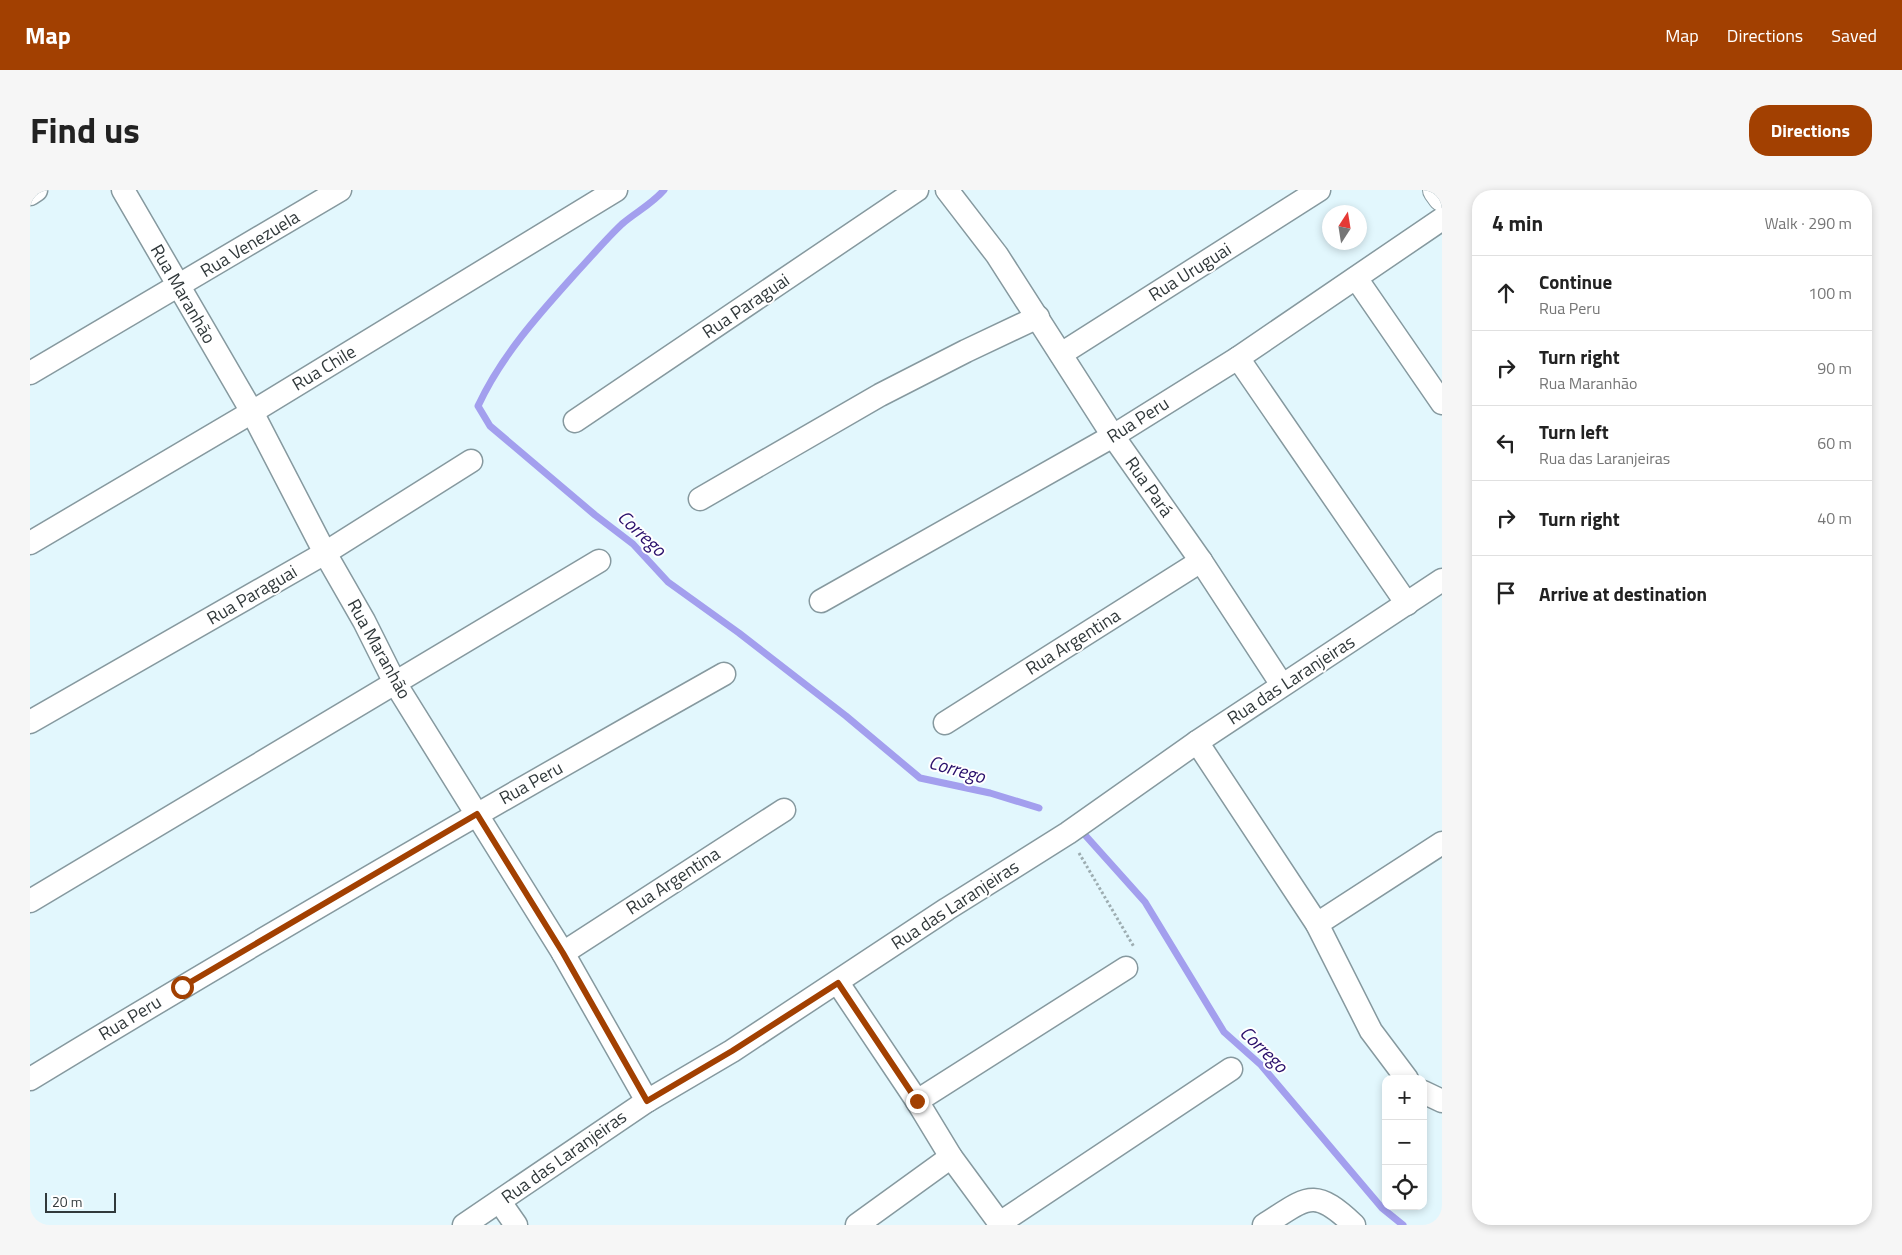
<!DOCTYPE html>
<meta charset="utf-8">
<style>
body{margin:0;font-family:"Titillium Web",sans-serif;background:#f6f6f6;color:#222}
.controls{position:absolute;right:15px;bottom:15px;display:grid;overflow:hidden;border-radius:10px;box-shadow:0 2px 8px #0003}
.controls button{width:45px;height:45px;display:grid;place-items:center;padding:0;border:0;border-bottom:1px solid #e0e0e0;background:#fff;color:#222;font:25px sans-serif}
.compass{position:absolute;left:1292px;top:15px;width:45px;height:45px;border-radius:50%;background:#fff;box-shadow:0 2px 8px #0003;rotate:12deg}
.scale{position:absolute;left:15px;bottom:12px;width:71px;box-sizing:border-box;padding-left:5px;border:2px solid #31393b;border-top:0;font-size:14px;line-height:18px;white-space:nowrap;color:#31393b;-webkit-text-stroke:4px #fff;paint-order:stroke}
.stop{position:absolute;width:15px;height:15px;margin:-11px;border:4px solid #a24001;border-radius:50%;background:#fff}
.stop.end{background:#a24001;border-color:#fff;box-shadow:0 1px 5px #0008}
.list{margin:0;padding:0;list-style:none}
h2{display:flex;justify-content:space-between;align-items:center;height:65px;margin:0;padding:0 20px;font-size:21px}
h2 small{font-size:16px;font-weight:400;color:#767676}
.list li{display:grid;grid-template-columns:32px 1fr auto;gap:15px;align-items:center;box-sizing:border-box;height:75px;padding:0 20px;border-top:1px solid #e0e0e0}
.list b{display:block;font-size:19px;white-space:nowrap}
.list p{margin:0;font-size:16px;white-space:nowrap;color:#767676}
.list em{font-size:16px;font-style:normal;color:#767676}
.icon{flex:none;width:28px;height:28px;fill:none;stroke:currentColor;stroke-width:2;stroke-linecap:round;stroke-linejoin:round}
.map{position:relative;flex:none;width:1412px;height:1035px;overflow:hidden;border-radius:20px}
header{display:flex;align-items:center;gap:30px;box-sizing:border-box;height:70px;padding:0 25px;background:#a24001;color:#fff}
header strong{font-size:24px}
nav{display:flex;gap:28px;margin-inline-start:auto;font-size:18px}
.intro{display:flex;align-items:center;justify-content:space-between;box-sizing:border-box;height:120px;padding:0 30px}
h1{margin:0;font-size:35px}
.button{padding:12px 22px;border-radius:20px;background:#a24001;color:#fff;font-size:18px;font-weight:700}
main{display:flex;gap:30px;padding:0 30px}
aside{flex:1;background:#fff;border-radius:20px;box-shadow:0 2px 8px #0003}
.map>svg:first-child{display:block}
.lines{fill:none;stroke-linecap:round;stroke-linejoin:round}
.stream{stroke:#a39fee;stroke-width:7}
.street-casing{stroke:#86999f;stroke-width:25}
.secondary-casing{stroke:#86999f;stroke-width:30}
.path{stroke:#9dadb1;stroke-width:3;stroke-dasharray:2.5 2.5;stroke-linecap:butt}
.street{stroke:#fff;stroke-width:22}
.secondary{stroke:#fff;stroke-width:28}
.route{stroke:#a24001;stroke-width:6}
.labels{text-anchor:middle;stroke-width:4;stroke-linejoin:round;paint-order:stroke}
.street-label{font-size:18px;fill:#31393b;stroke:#fff}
.water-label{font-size:19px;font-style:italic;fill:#290f6b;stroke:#fff}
</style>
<header>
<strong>Map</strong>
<nav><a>Map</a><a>Directions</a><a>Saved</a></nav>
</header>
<div class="intro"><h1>Find us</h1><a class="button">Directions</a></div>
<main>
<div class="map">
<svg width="1412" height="1035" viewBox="0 0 1412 1035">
<rect width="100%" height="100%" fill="#e2f7fd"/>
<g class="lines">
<!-- stream -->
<g class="stream">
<path d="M634 0C622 14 606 22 592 34 576 49 561 67 545 84 509 124 471 166 448 216L460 236 565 325 603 354 638 392 709 443 816 526 890 588 960 603 1009 618"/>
<path d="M1055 645 1115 712 1194 842 1231 875 1352 1018 1373 1035"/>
</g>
<!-- street casing -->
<g class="street-casing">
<g id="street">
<path d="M93 0 222 222 295 363 334 431 365 493 533 763 617 911"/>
<path d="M917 0 967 65 1083 246 1171 371 1252 495"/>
<path d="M0 4 6 0"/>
<path d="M1326 88 1412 213"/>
<path d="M1031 164 1289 0"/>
<path d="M1208 168 1377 414"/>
<path d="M0 183 310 0"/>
<path d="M545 231 887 0"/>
<path d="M670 309 850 205 936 161 1008 127"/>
<path d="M0 353 222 222 586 0"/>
<path d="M791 411 1083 246 1208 168 1412 29"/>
<path d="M0 532 295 363 441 271"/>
<path d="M915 533 1171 371"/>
<path d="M1167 552 1287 734 1341 841 1377 889"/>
<path d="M0 711 569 371"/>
<path d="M1287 734 1412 653"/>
<path d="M533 763 754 620"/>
<path d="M808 793 887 911 921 967 971 1035"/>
<path d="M0 889C229 750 461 615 694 484"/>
<path d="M1393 902 1412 911"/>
<path d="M887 911 1096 778"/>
<path d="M470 1012 486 1035"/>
<path d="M970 1033 1201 879"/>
<path d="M434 1035 617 911 702 861 917 719 1038 643 1167 552 1412 390"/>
<path d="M827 1035 921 967"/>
<path d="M1234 1035C1277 1008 1283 996 1324 1035"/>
</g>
</g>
<!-- secondary casing -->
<g class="secondary-casing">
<path id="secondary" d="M1407 0 1412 7"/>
</g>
<!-- path -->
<path class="path" d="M1049 663 1104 757"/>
<!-- street -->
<use href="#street" class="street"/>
<!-- secondary -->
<use href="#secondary" class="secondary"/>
</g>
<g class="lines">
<!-- route -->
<path class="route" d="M152 797 447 624 533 763 617 911 702 861 808 793 887 911"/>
</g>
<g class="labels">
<!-- street labels -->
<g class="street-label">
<text transform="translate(220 54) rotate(-31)" y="6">Rua Venezuela</text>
<text transform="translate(1160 82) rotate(-32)" y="6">Rua Uruguai</text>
<text transform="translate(153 104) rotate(60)" y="6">Rua Maranhão</text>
<text transform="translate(716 116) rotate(-34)" y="6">Rua Paraguai</text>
<text transform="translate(294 178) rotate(-31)" y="6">Rua Chile</text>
<text transform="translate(1108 230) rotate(-32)" y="6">Rua Peru</text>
<text transform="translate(1119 297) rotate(55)" y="6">Rua Pará</text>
<text transform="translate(222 405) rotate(-30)" y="6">Rua Paraguai</text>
<text transform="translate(1043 452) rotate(-32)" y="6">Rua Argentina</text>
<text transform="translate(349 459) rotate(61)" y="6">Rua Maranhão</text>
<text transform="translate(1261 490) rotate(-33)" y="6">Rua das Laranjeiras</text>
<text transform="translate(501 593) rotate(-29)" y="6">Rua Peru</text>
<text transform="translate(643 691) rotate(-33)" y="6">Rua Argentina</text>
<text transform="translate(925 715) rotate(-33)" y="6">Rua das Laranjeiras</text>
<text transform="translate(100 828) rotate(-31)" y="6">Rua Peru</text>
<text transform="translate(534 967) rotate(-35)" y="6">Rua das Laranjeiras</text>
</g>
<!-- water labels -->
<g class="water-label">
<text transform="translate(612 343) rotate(43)" y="7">Corrego</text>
<text transform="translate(927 579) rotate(16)" y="7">Corrego</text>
<text transform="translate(1234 859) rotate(44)" y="7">Corrego</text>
</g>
</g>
</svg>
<div class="controls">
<button>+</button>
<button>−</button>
<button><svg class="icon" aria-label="locate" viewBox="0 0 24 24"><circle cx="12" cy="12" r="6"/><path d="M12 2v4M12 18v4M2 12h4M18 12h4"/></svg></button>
</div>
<svg class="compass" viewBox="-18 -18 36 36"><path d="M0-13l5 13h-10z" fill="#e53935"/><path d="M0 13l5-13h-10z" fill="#767676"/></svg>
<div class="scale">20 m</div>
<div class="stop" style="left:152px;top:797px"></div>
<div class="stop end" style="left:887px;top:911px"></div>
</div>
<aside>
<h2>4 min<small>Walk · 290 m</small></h2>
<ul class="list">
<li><svg class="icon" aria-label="ahead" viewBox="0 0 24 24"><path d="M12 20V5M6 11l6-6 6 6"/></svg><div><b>Continue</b><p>Rua Peru</p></div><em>100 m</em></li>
<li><svg class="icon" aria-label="right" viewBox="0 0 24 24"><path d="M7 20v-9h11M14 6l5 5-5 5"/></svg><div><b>Turn right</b><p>Rua Maranhão</p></div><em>90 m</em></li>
<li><svg class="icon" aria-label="left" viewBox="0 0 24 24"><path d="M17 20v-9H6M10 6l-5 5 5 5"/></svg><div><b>Turn left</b><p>Rua das Laranjeiras</p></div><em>60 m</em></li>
<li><svg class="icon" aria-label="right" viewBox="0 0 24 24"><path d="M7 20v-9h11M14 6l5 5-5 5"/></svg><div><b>Turn right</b></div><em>40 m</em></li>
<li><svg class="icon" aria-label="arrive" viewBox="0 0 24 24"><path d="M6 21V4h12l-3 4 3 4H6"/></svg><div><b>Arrive at destination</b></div></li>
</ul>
</aside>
</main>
